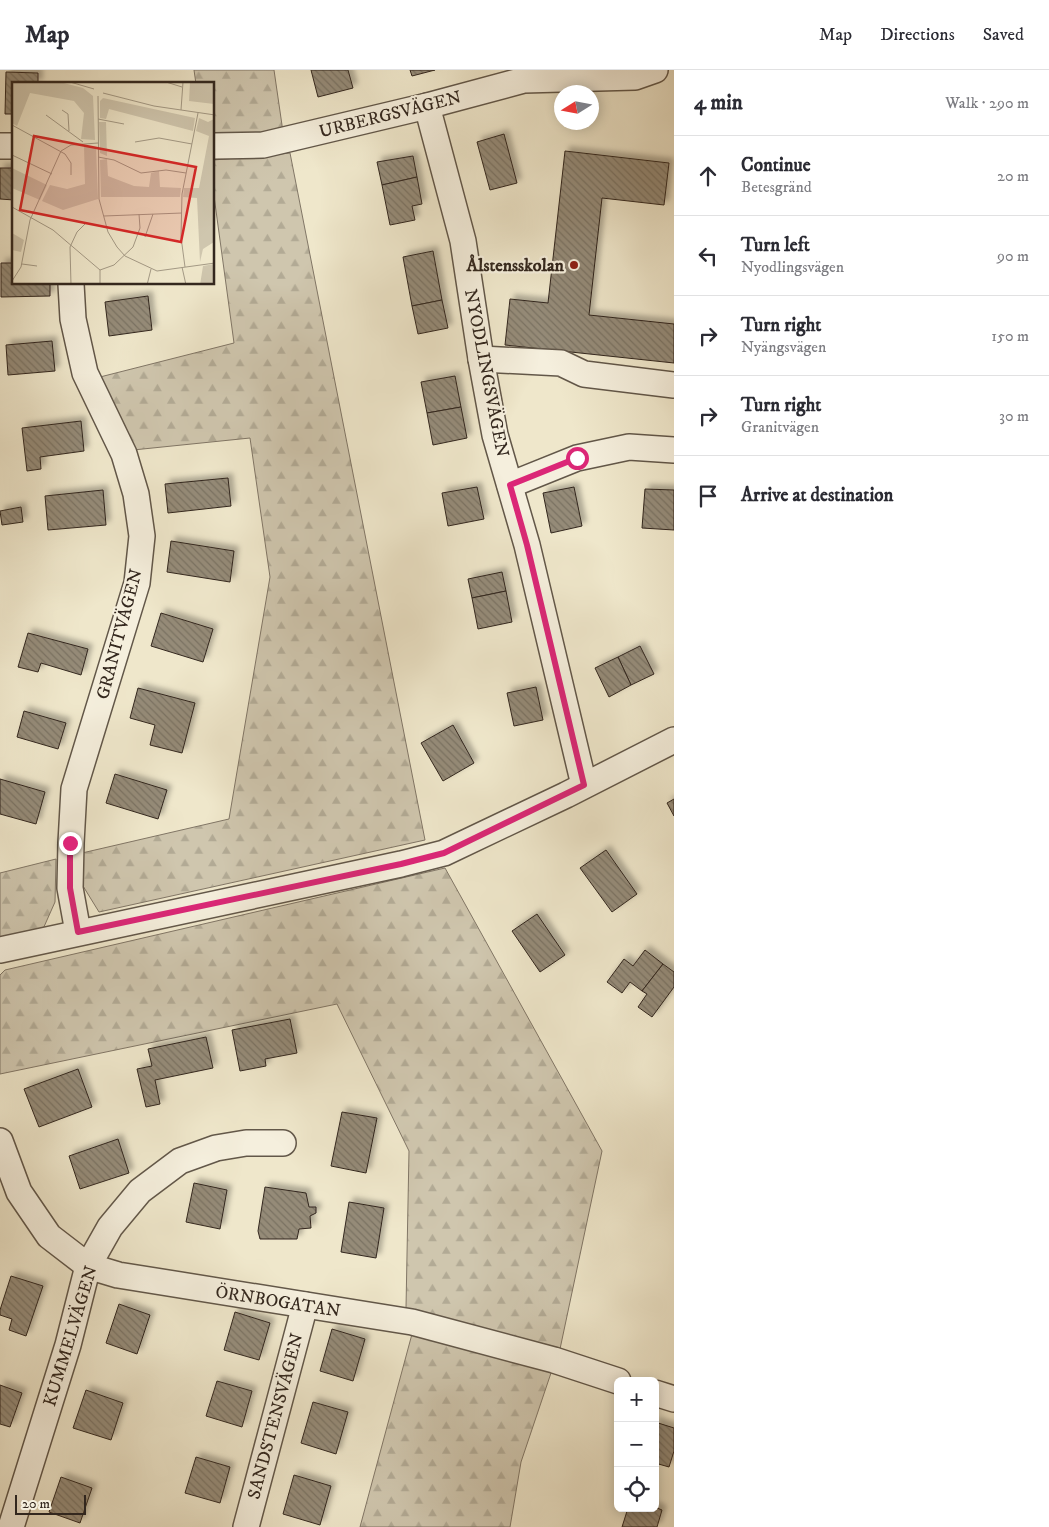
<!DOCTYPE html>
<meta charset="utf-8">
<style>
body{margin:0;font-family:"IM FELL DW Pica",serif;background:#f7f7f7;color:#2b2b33}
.controls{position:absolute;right:15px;bottom:15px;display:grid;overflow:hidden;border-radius:8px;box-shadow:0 2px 12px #0003}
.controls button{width:45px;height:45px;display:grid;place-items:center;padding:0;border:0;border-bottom:1px solid #e1e1e2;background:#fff;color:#2b2b33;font:25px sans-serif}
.compass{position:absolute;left:554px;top:15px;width:45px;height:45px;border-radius:50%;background:#fff;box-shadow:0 2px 12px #0003;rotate:259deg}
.scale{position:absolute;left:15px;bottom:12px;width:71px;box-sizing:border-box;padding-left:5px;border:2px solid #33271e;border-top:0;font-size:14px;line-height:18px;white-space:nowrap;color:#33271e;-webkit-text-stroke:4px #f5efdd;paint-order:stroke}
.stop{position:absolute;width:15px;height:15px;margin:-11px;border:4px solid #db2777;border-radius:50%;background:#fff}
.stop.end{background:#db2777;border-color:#fff;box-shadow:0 1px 5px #0008}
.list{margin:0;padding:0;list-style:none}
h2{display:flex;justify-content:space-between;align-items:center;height:65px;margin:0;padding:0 20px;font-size:21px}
h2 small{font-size:16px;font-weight:400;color:#7c7c81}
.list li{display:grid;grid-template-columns:32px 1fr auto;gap:15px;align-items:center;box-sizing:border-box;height:80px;padding:0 20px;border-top:1px solid #e1e1e2}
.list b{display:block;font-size:19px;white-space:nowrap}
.list p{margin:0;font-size:16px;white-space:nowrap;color:#7c7c81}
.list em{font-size:16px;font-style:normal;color:#7c7c81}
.icon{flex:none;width:28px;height:28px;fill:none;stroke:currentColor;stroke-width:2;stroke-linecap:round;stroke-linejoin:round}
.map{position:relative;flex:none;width:674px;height:1457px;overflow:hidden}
header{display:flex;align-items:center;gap:30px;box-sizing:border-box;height:70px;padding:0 25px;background:#fff;border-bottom:1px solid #e1e1e2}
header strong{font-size:24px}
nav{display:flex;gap:28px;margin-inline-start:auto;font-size:18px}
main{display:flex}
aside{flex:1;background:#fff}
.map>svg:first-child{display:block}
.forest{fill:url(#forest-firs);stroke:#817666}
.building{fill:url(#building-back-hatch);stroke:#33271e;filter:url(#shadow)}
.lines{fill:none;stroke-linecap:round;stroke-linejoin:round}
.minor-casing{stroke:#625749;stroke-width:28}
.minor{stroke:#f5efdd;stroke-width:25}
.route{stroke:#db2777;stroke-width:6}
.poi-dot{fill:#8f2418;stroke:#f5efdd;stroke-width:2}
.labels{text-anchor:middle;stroke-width:4.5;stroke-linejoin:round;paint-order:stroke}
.street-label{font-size:18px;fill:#33271e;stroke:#f5efdd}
.poi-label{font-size:18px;font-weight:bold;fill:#33271e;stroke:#f5efdd;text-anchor:end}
.inset-road{fill:none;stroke:#a49a86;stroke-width:1}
.view{fill:#d62828;fill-opacity:0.15;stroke:#d62828;stroke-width:2.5}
.inset-edge{fill:none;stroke:#33271e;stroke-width:2.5}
</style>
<header>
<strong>Map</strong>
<nav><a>Map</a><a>Directions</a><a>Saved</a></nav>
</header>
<main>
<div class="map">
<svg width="674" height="1457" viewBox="0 0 674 1457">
<defs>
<pattern id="forest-firs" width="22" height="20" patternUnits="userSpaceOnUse" patternTransform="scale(1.25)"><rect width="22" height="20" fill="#cfc6ae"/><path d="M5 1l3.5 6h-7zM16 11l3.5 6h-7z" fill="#b2aa95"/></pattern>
<pattern id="building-back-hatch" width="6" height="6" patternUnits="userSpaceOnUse" patternTransform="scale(1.25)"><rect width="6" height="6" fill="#958b78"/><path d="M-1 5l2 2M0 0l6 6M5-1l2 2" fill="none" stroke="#7a7262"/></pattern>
<filter id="shadow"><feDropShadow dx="4.5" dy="-4.5" stdDeviation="2.5" flood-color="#0004"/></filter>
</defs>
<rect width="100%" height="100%" fill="#efe7cb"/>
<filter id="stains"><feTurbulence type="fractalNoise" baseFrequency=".004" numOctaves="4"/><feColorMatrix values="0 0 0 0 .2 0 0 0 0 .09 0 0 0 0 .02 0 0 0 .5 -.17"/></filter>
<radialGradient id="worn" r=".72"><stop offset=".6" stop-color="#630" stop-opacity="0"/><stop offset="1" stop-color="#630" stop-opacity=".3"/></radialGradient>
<!-- forest -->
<g class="forest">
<path d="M194 0H274L283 62 214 65V14H196Z"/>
<path d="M290 83 425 770 99 842 83 816 82 783 229 749 270 507 250 368 133 380 100 307 234 273 214 126V90Z"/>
<path d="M56 789 55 832 43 859 0 868V803Z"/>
<path d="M445 798 602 1081 560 1279 406 1238 409 1081 337 934 0 1004V905L5 900Z"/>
<path d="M412 1264 552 1300 521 1392 510 1457H360Z"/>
</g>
<!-- building -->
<g class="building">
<path d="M311 0H348L353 18 318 27Z"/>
<path d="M410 0H435L412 6Z"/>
<path d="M6 2 38 3V14H14V44H5Z"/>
<path d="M504 64 517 113 490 120 477 72Z"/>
<path d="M565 81 669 93 664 135 602 128 589 245 674 254V293L505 275 510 229 548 233Z"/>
<path d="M413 86 417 107 382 115 377 92Z"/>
<path d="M0 98H14V130L0 129Z"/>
<path d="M417 107 422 134 412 136 415 150 390 155 382 115Z"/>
<path d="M433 181 442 230 412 236 403 187Z"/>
<path d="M1 193H14V214H50V226L1 227Z"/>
<path d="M148 226 152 260 109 266 105 232Z"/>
<path d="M442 230 448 258 418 264 412 236Z"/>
<path d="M52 271 55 301 8 305 6 275Z"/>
<path d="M455 306 461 337 427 343 421 312Z"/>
<path d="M461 337 467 368 433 375 427 343Z"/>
<path d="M81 351 84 381 40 387 41 399 27 401 22 358Z"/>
<path d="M228 408 231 436 168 443 165 414Z"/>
<path d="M477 417 484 449 448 456 442 423Z"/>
<path d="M574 417 582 456 551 463 543 423Z"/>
<path d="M645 419 674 420V460L642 458Z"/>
<path d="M103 420 106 455 48 460 45 426Z"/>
<path d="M21 437 23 452 2 455 0 441Z"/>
<path d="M171 471 234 481 230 512 167 502Z"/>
<path d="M502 502 506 521 472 528 468 509Z"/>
<path d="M506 521 512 552 478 559 472 528Z"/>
<path d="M161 543 213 559 203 592 151 576Z"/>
<path d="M28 563 88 579 81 605 41 593 38 602 18 597Z"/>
<path d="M640 576 654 604 631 615 618 587Z"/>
<path d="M618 587 631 615 609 627 595 598Z"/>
<path d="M536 617 543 650 514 656 507 623Z"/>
<path d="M138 618 195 633 182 683 150 675 155 655 130 648Z"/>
<path d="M24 641 66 653 58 679 17 667Z"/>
<path d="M453 655 474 693 443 711 421 673Z"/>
<path d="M115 704 167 720 158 749 106 733Z"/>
<path d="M0 709 45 722 36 754 0 744Z"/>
<path d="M674 729V746L667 733Z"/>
<path d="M606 780 637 824 612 842 580 798Z"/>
<path d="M537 844 565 885 540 902 512 861Z"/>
<path d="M645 880 663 894 642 921 630 912 622 923 607 912 624 889 633 896Z"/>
<path d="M663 894 674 902V917L652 947 638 937 647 924 642 921Z"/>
<path d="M290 949 297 983 265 989 266 996 240 1001 232 960Z"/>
<path d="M206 967 213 998 155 1010 160 1034 146 1037 137 999 152 996 148 979Z"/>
<path d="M78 999 92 1037 39 1057 24 1019Z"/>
<path d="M342 1042 377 1048 366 1103 331 1096Z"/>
<path d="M118 1069 129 1103 80 1119 69 1086Z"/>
<path d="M194 1113 227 1120 220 1159 186 1152Z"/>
<path d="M265 1117 306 1123 309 1137H316V1143L310 1146 311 1158 299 1159 297 1169H260L258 1161Z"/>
<path d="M349 1132 384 1138 376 1188 341 1182Z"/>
<path d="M11 1206 43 1216 26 1266 9 1260 12 1249 0 1245V1240Z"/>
<path d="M119 1234 150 1245 137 1284 106 1273Z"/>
<path d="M235 1242 270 1253 259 1290 224 1280Z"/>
<path d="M332 1259 365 1269 353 1311 320 1301Z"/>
<path d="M217 1311 252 1321 242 1357 206 1346Z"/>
<path d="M0 1315 22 1323 10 1357 0 1354Z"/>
<path d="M86 1320 123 1333 111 1370 73 1358Z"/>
<path d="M313 1332 348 1342 336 1384 301 1373Z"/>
<path d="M655 1352 674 1358V1381L669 1397 655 1393Z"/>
<path d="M196 1387 230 1397 220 1433 185 1423Z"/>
<path d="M294 1405 331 1416 320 1455 283 1444Z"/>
<path d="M61 1407 92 1418 80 1453 49 1442Z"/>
<path d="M655 1437 662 1440 657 1457H622L628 1438Z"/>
</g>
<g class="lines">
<!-- minor casing -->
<g class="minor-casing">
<g id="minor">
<path d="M427 36 463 171 481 289 495 365 527 475 584 715"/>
<path d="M0 76H14"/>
<path d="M214 76 263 75 427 36 524 10 635 7 655 0"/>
<path d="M71 214 73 249 85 303 124 384 136 424 142 466 137 513 74 719 71 773 70 818 78 862"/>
<path d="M481 289 561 293 584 304 674 315"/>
<path d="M510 415 577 388 629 377 674 380"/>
<path d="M0 880 401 794 444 783 566 725 674 670"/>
<path d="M0 1071 19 1122 49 1166 88 1196 118 1205 412 1252 554 1290 618 1311"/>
<path d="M655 1323 674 1329"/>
<path d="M11 1457 68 1275 88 1196 110 1157 140 1121 180 1091 216 1078 246 1073H283"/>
<path d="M246 1457 305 1235"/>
</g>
</g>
<!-- minor -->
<use href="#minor" class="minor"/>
</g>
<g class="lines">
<!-- route -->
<path class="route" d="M70 773V818L78 862 401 794 444 783 584 715 527 475 510 415 577 388"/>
</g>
<!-- markers -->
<circle class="poi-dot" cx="574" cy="195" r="5"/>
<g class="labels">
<!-- street labels -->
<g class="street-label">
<text transform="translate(390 44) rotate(-14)" y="6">URBERGSVÄGEN</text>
<text transform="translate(487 303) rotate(79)" y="6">NYODLINGSVÄGEN</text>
<text transform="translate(119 564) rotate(-75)" y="6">GRANITVÄGEN</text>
<text transform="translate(278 1231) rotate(9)" y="6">ÖRNBOGATAN</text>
<text transform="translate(70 1266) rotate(-73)" y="6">KUMMELVÄGEN</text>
<text transform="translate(275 1346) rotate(-75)" y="6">SANDSTENSVÄGEN</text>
</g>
<!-- poi labels -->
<g class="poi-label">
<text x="564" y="201">Ålstensskolan</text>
</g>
</g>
<!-- overview -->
<g transform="translate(12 12)">
<rect width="202" height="202" fill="#efe7cb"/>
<path d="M178 0H202V22L177 19Z" fill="#cfc6ae"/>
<path d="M0 0H48L71 6 81 14 83 58 69 57 72 31 62 19 18 11 5 44 0 41ZM91 16 183 36 181 49 97 27 94 37 88 36V19ZM187 36 196 40 202 37V160L191 167 188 180 185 116 171 115 172 106H187L197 54 184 49ZM87 40H94L95 74 88 71ZM72 63 84 66 86 117 51 128 30 119 38 103 55 107 73 102ZM95 77 96 94 122 104 137 105 139 91 147 89 148 105 169 106 168 115H89L88 78ZM0 86 35 103 28 118 0 106ZM202 182V202L188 203 191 184Z" fill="#cfc6ae"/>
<path d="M0 151 12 158 9 170 0 168Z" fill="#cfc6ae"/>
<path class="inset-road" d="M58 0 82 7M154 0 170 5M91 11 142 24 203 33M86 14 87 117 96 150 105 165 113 174 145 189 203 181M50 28 56 32 57 49M169 28 171 0M34 33 71 60M86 37 112 42M0 43 53 72 59 81V93M123 60 147 56 180 62M0 73 40 92M86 75 102 78 129 91 154 88 174 91M0 125 41 148 88 188V203M92 134 170 131M133 155 141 132M10 182 25 184M170 185 174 203M173 185 169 155 170 112 186 31M88 188 102 183 121 165 128 146 127 132M0 199 9 185 18 138 49 69 59 63 86 61M59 203 58 165 65 150 74 141M135 203 139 187"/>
<path class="view" d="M22 54 184 85 169 160 8 128Z"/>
<rect width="202" height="202" class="inset-edge"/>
</g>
<rect width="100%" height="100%" filter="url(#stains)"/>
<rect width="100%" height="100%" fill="url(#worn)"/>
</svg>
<div class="controls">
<button>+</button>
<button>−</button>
<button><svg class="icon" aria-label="locate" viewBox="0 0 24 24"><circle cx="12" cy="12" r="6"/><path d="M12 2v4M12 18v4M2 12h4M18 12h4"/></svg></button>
</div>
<svg class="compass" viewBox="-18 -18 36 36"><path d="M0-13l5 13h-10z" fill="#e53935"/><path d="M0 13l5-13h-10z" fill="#7c7c81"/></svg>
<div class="scale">20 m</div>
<div class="stop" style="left:577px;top:388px"></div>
<div class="stop end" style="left:70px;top:773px"></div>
</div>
<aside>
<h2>4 min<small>Walk · 290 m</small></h2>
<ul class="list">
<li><svg class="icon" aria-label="ahead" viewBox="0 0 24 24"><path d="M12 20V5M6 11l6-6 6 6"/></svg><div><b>Continue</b><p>Betesgränd</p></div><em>20 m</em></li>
<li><svg class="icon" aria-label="left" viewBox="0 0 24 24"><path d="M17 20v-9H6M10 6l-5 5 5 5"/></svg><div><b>Turn left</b><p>Nyodlingsvägen</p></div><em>90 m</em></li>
<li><svg class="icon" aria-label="right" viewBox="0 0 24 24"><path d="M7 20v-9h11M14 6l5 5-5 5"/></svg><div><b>Turn right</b><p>Nyängsvägen</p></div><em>150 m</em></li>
<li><svg class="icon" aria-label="right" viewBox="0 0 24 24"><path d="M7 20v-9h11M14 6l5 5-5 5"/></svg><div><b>Turn right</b><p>Granitvägen</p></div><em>30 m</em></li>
<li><svg class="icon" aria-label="arrive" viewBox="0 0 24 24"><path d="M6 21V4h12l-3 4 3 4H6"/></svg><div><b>Arrive at destination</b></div></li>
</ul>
</aside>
</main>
